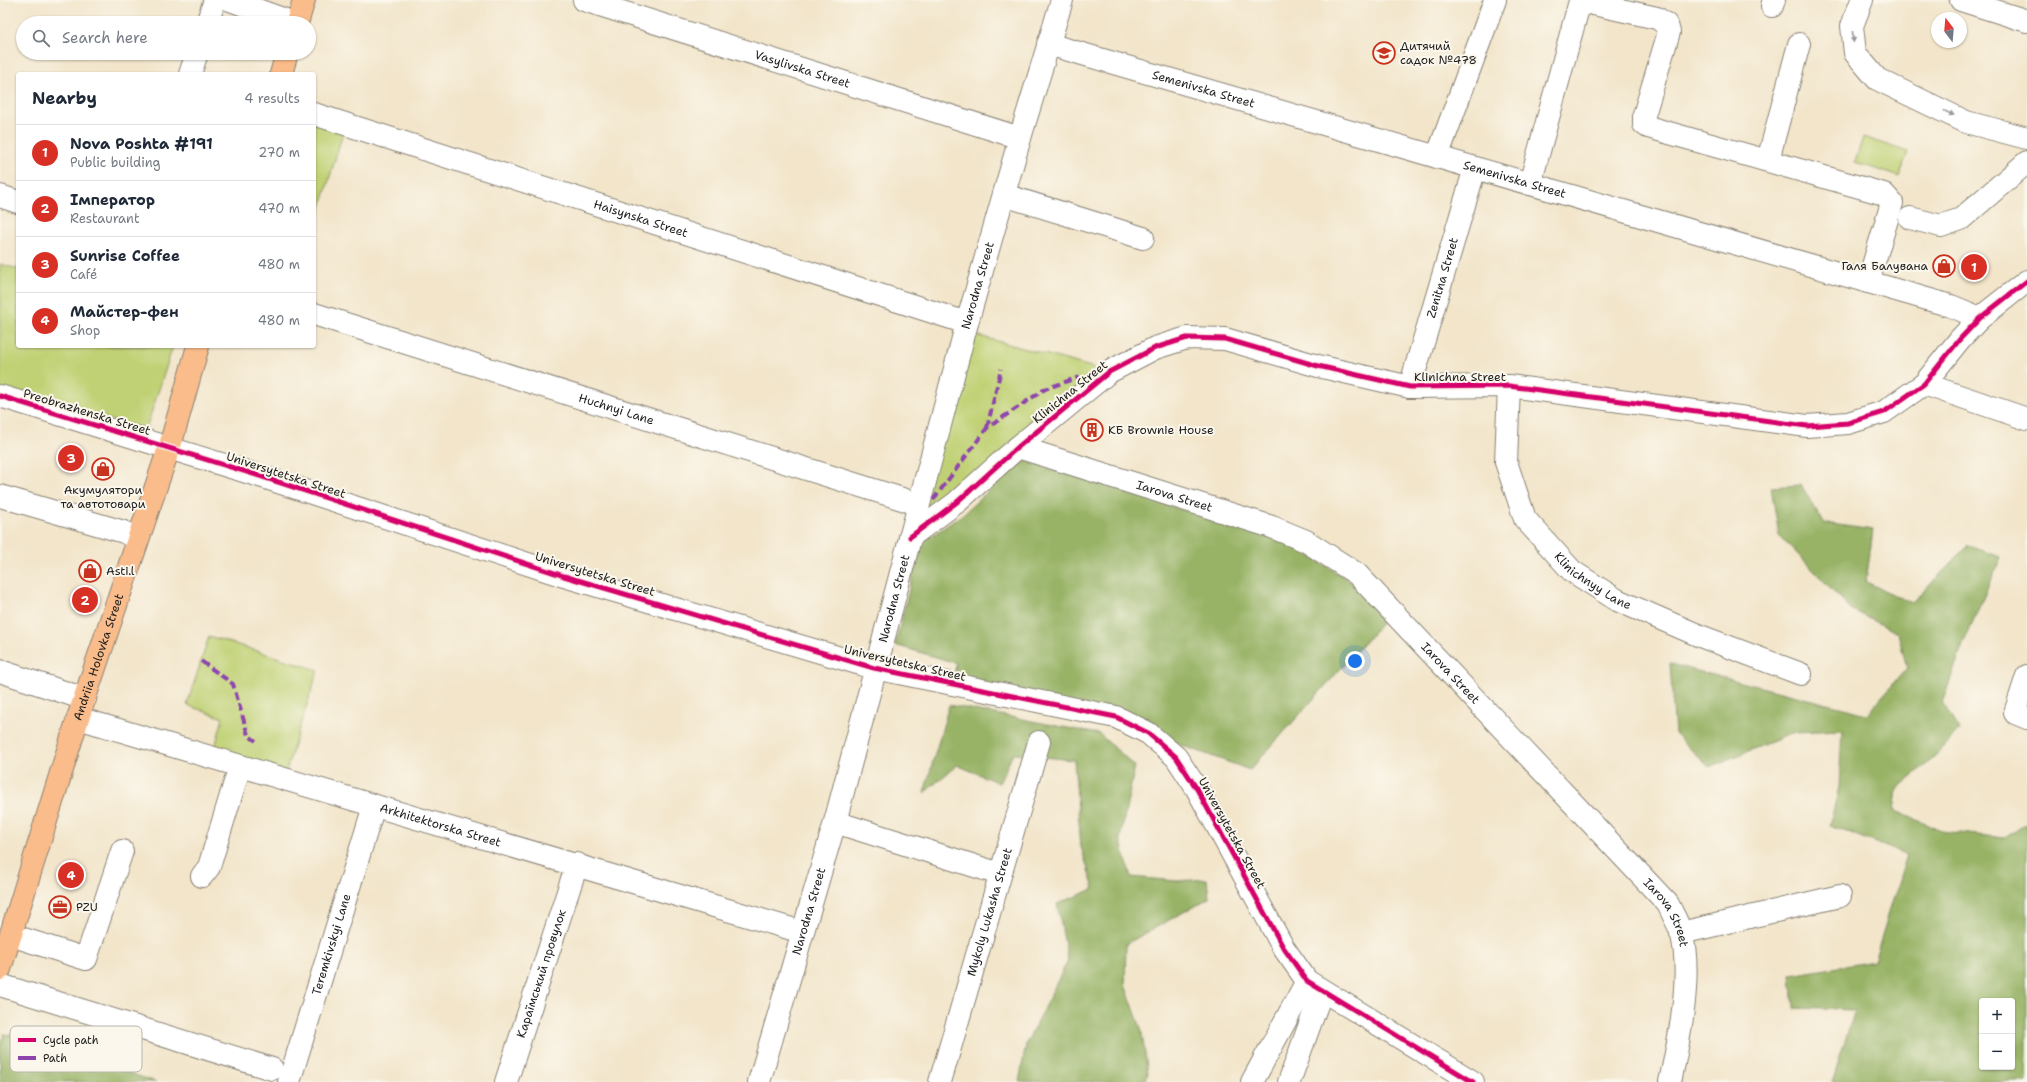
<!DOCTYPE html>
<meta charset="utf-8">
<style>
body{margin:0;font-family:"Shantell Sans",sans-serif;background:#f2f2f3;color:#1f2937}
.controls{position:absolute;right:12px;bottom:12px;display:grid;overflow:hidden;border-radius:4px;box-shadow:0 1px 3px #0004}
.controls button{width:36px;height:36px;display:grid;place-items:center;padding:0;border:0;border-bottom:1px solid #e0e1e3;background:#fff;color:#1f2937;font:20px sans-serif}
.compass{position:absolute;left:1931px;top:12px;width:36px;height:36px;border-radius:50%;background:#fff;box-shadow:0 1px 3px #0004;rotate:344deg}
.you{position:absolute;left:1355px;top:661px;width:14px;height:14px;margin:-10px;border:3px solid #fff;border-radius:50%;background:#1a73e8;box-shadow:0 0 0 6px #1a73e833}
.badge{display:grid;place-items:center;width:26px;height:26px;border-radius:50%;background:#d93025;color:#fff;font-size:13px;font-weight:700}
.pin{position:absolute;translate:-50% -50%;border:2px solid #fff;box-shadow:0 1px 4px #0006}
.list{margin:0;padding:0;list-style:none}
h2{display:flex;justify-content:space-between;align-items:center;height:52px;margin:0;padding:0 16px;font-size:17px}
h2 small{font-size:13px;font-weight:400;color:#747a83}
.list li{display:grid;grid-template-columns:26px 1fr auto;gap:12px;align-items:center;box-sizing:border-box;height:56px;padding:0 16px;border-top:1px solid #e0e1e3}
.list b{display:block;font-size:15px;white-space:nowrap}
.list p{margin:0;font-size:13px;white-space:nowrap;color:#747a83}
.list em{font-size:13px;font-style:normal;color:#747a83}
.icon{flex:none;width:22px;height:22px;fill:none;stroke:currentColor;stroke-width:2;stroke-linecap:round;stroke-linejoin:round}
.map{position:relative;flex:none;width:2027px;height:1082px;overflow:hidden}
.search{position:absolute;background:#fff;box-shadow:0 1px 3px #0004;left:16px;top:16px;width:300px;height:44px;display:flex;align-items:center;gap:10px;box-sizing:border-box;padding:0 14px;border-radius:22px;color:#747a83;font-size:15px}
.panel{position:absolute;background:#fff;box-shadow:0 1px 3px #0004;left:16px;top:72px;width:300px;height:276px;border-radius:4px}
.map>svg:first-child{display:block}
.green{fill:#c0d174;stroke:#6e7648}
.forest{fill:#98b366;stroke:#5a6841;fill-rule:evenodd}
.lines{fill:none;stroke-linecap:round;stroke-linejoin:round}
.minor-casing{stroke:#878073;stroke-width:24}
.major-casing{stroke:#878073;stroke-width:24}
.minor{stroke:#fff;stroke-width:22}
.major{stroke:#fabc8b;stroke-width:22}
.quiet{stroke:#8e44ad;stroke-width:4;stroke-dasharray:8 4;stroke-linecap:butt}
.cycleway-casing{stroke:#fbf7ec;stroke-width:8}
.cycleway{stroke:#d6006c;stroke-width:5}
.oneway{fill:#999}
.labels{text-anchor:middle;stroke-width:4;stroke-linejoin:round;paint-order:stroke}
.poi-label{font-size:12px;fill:#1c1c1c;stroke:#fbf7ec;text-anchor:start}
.street-label{font-size:12px;fill:#1c1c1c;stroke:#fbf7ec}
.key{fill:#fbf7ec;stroke:#b8b5ae;stroke-width:1}
.key-label{font-size:11px;fill:#1c1c1c}
</style>
<div class="map">
<svg width="2027" height="1082" viewBox="0 0 2027 1082">
<rect width="100%" height="100%" fill="#fbf7ec"/>
<filter id="ink" filterUnits="userSpaceOnUse"><feTurbulence type="fractalNoise" baseFrequency=".025" numOctaves="2"/><feDisplacementMap in="SourceGraphic" scale="8" xChannelSelector="R" yChannelSelector="G"/><feConvolveMatrix kernelMatrix="1 2 1 2 8 2 1 2 1" color-interpolation-filters="sRGB"/></filter>
<filter id="wash" filterUnits="userSpaceOnUse"><feTurbulence type="fractalNoise" baseFrequency=".012" numOctaves="4" result="noise"/><feDisplacementMap in="SourceGraphic" scale="16" xChannelSelector="R" yChannelSelector="G"/><feGaussianBlur stdDeviation="0.9" result="paint"/><feColorMatrix in="noise" values="0 0 0 0 0 0 0 0 0 0 0 0 0 0 0 0 0 1.4 0 .05"/><feComposite in="paint" operator="in"/></filter>
<g filter="url(#wash)">
<rect width="100%" height="100%" fill="#f2e5ca"/>
<!-- green -->
<g class="green">
<path d="M314 120 344 129 318 217 314 216Z"/>
<path d="M1863 137 1908 152 1899 177 1855 162Z"/>
<path d="M0 264 18 269V346H173L146 429 0 391Z"/>
<path d="M965 332 1109 372 910 537Z"/>
<path d="M209 636 318 670 286 771 212 758 223 718 187 705Z"/>
</g>
<!-- forest -->
<g class="forest">
<path d="M1022 460 1270 537 1302 551 1354 583 1387 617 1250 770 1148 733 953 684 956 663 895 645 921 543 961 516Z"/>
<path d="M1801 485 1824 523 1873 530 1866 582 1912 603 1968 546 2001 557 1964 642 1942 703 1959 730 1935 757 1897 789 1894 810 1941 831 2005 838 2027 823V1082H1832L1855 1010 1794 1008 1791 975 1874 961 1907 855 1830 825 1839 787 1842 730 1795 732 1709 767 1675 734 1670 664 1867 714 1907 668 1898 633 1851 609 1779 535 1771 487ZM1982 1001H2012V1067H1982Z"/>
<path d="M949 705 1099 734 1135 766 1120 839 1131 877 1177 881 1207 879 1209 898 1126 944 1125 985 1141 1028 1148 1073 1145 1082H1019L1026 1044 1068 960 1057 904 1094 889 1081 847 1074 760 1013 754 999 783 957 765 924 793Z"/>
<path d="M4 1034 13 1035 156 1082H0V1046Z"/>
</g>
</g>
<g filter="url(#ink)">
<g class="lines">
<!-- minor casing -->
<g class="minor-casing">
<g id="minor">
<path d="M230 0 294 23"/>
<path id="s1" d="M584 0 1020 138"/>
<path d="M1862 0 1852 26 1855 53 1877 79 1966 122 2027 138"/>
<path d="M1961 0 2027 21"/>
<path d="M1772 6 1774 0"/>
<path d="M207 23 215 0"/>
<path id="s2" d="M1048 44 1951 306 1980 318"/>
<path d="M190 74 197 53"/>
<path id="s3" d="M314 114 967 323"/>
<path d="M1437 157 1495 0"/>
<path d="M1768 160 1799 44"/>
<path d="M1530 184 1580 1 1657 18 1667 25 1669 32 1644 115V124L1648 127 1884 194 1892 203 1868 282"/>
<path d="M1004 195 1143 238"/>
<path d="M0 196 18 202"/>
<path d="M1910 218 1941 226 1961 219 2027 162"/>
<path id="s4" d="M314 314 918 504"/>
<path d="M1924 384 2027 419"/>
<path id="s5" d="M1509 386 1506 462 1525 519 1572 571 1617 600 1700 636 1801 674"/>
<path id="s6" d="M1410 387 1475 168"/>
<path d="M0 396 263 477 564 576 874 668 1116 717 1148 733 1176 757 1197 789 1283 947 1307 981 1473 1082"/>
<path id="s7" d="M1018 447 1272 527 1306 541 1357 574 1668 904C1672 913 1678 923 1681 932 1693 973 1679 1041 1670 1082"/>
<path d="M0 496 124 532 137 539"/>
<path d="M910 537 957 502 1018 447 1109 372 1155 348 1187 338 1225 339 1318 366 1410 387 1509 386 1807 426 1848 423 1884 412 1924 384 1960 339 1980 318 2027 281"/>
<path d="M0 671 85 699"/>
<path d="M2027 676 2015 713 2027 718"/>
<path id="s8" d="M78 718 802 932"/>
<path d="M835 822 1000 874"/>
<path d="M202 876 209 867 240 766"/>
<path d="M1681 933 1840 896"/>
<path d="M11 935 86 959 122 851"/>
<path d="M0 985 272 1069"/>
<path id="s9" d="M289 1082 374 806"/>
<path id="s10" d="M506 1082 577 864"/>
<path id="s11" d="M759 1082 835 822 967 323 1020 138 1062 0"/>
<path id="s12" d="M940 1082 1039 742"/>
<path d="M1252 1082 1307 981"/>
<path d="M1289 1082 1322 991"/>
</g>
</g>
<!-- major casing -->
<g class="major-casing">
<g id="major">
<path d="M297 23 304 0"/>
<path d="M281 74 287 53"/>
<path id="s13" d="M0 969 78 718 172 439 198 346"/>
</g>
</g>
<!-- minor -->
<use href="#minor" class="minor"/>
<!-- major -->
<use href="#major" class="major"/>
<!-- quiet -->
<g class="quiet">
<path d="M987 428 1001 369"/>
<path d="M933 500 987 428 1045 389 1079 377"/>
<path d="M201 661 233 684 248 735 256 741"/>
</g>
<!-- cycleway casing -->
<g class="cycleway-casing">
<g id="cycleway">
<path d="M0 396 263 477 564 576 874 668 1116 717 1148 733 1176 757 1197 789 1283 947 1307 981 1473 1082"/>
<path d="M910 537 957 502 1018 447 1109 372 1155 348 1187 338 1225 339 1318 366 1410 387 1509 386 1807 426 1848 423 1884 412 1924 384 1960 339 1980 318 2027 281"/>
</g>
</g>
<!-- cycleway -->
<use href="#cycleway" class="cycleway"/>
</g>
<!-- one-way arrows -->
<defs><path id="oneway-solid" d="M-6-.8H1V-3.2L6.5 0L1 3.2V.8H-6Z"/></defs>
<g class="oneway">
<use href="#oneway-solid" transform="translate(1853 37) rotate(85)"/>
<use href="#oneway-solid" transform="translate(1949 113) rotate(26)"/>
</g>
</g>
<!-- icons -->
<defs>
<g id="school-ring" transform="scale(1.15)"><circle r="9.5" fill="#fbf7ec" stroke="#c8321e" stroke-width="1.5"/><path d="M0-5L7-2L0 1L-7-2ZM-4 1L0 2.5L4 1V4Q0 6-4 4Z" fill="#c8321e"/></g>
<g id="shop-ring" transform="scale(1.15)"><circle r="9.5" fill="#fbf7ec" stroke="#c8321e" stroke-width="1.5"/><path d="M-5-2.5h2.3a2.7 3.5 0 0 1 5.4 0H5L5.5 6h-11ZM-1.5-2.5h3a1.5 2.3 0 0 0-3 0Z" fill="#c8321e"/></g>
<g id="building-ring" transform="scale(1.15)"><circle r="9.5" fill="#fbf7ec" stroke="#c8321e" stroke-width="1.5"/><path d="M-4-6H4V6H1V3H-1V6H-4ZM-2.5-4.3h1.7v1.8h-1.7ZM.8-4.3h1.7v1.8H.8ZM-2.5-1h1.7V.8h-1.7ZM.8-1h1.7V.8H.8Z" fill="#c8321e"/></g>
<g id="office-ring" transform="scale(1.15)"><circle r="9.5" fill="#fbf7ec" stroke="#c8321e" stroke-width="1.5"/><path d="M-6-3h4V-5.5h4V-3h4V5H-6ZM-1-4.5V-3h2v-1.5ZM-6 0V1H6V0Z" fill="#c8321e"/></g>
</defs>
<g fill-rule="evenodd">
<use href="#school-ring" x="1384" y="53"/>
<use href="#shop-ring" x="1944" y="266"/>
<use href="#building-ring" x="1092" y="430"/>
<use href="#shop-ring" x="103" y="469"/>
<use href="#shop-ring" x="90" y="571"/>
<use href="#office-ring" x="60" y="907"/>
</g>
<g class="labels">
<!-- poi labels -->
<g class="poi-label">
<text x="1400" y="50">Дитячий<tspan x="1400" dy="14">садок №478</tspan></text>
<text x="1928" y="270" text-anchor="end">Галя Балувана</text>
<text x="1108" y="434">КБ Brownie House</text>
<text x="103" y="494" text-anchor="middle">Акумулятори<tspan x="103" dy="14">та автотовари</tspan></text>
<text x="106" y="575">Asti.l</text>
<text x="76" y="911">PZU</text>
</g>
<!-- street labels -->
<g class="street-label">
<text dy="4" stroke="none"><textPath href="#s1" startOffset="229">Vasylivska Street</textPath></text>
<text dy="4" stroke="none"><textPath href="#s2" startOffset="162">Semenivska Street</textPath></text>
<text dy="4" stroke="none"><textPath href="#s2" startOffset="486">Semenivska Street</textPath></text>
<text dy="4" stroke="none"><textPath href="#s3" startOffset="343">Haisynska Street</textPath></text>
<text dy="4" stroke="none"><textPath href="#s6" startOffset="114">Zenitna Street</textPath></text>
<text dy="4" stroke="none"><textPath href="#s11" startOffset="826">Narodna Street</textPath></text>
<text x="1460" y="381">Klinichna Street</text>
<text transform="translate(1070 392) rotate(-39)" y="4">Klinichna Street</text>
<text dy="4" stroke="none"><textPath href="#s4" startOffset="317">Huchnyi Lane</textPath></text>
<text transform="translate(87 412) rotate(17)" y="4">Preobrazhenska Street</text>
<text transform="translate(286 475) rotate(18)" y="4">Universytetska Street</text>
<text dy="4" stroke="none"><textPath href="#s7" startOffset="164">Iarova Street</textPath></text>
<text transform="translate(595 574) rotate(17)" y="4">Universytetska Street</text>
<text dy="4" stroke="none"><textPath href="#s5" startOffset="229">Klinichnyy Lane</textPath></text>
<text dy="4" stroke="none"><textPath href="#s11" startOffset="502">Narodna Street</textPath></text>
<text dy="4" stroke="none"><textPath href="#s13" startOffset="327">Andriia Holovka Street</textPath></text>
<text transform="translate(905 663) rotate(13)" y="4">Universytetska Street</text>
<text dy="4" stroke="none"><textPath href="#s7" startOffset="500">Iarova Street</textPath></text>
<text dy="4" stroke="none"><textPath href="#s8" startOffset="378">Arkhitektorska Street</textPath></text>
<text transform="translate(1232 833) rotate(61)" y="4">Universytetska Street</text>
<text dy="4" stroke="none"><textPath href="#s11" startOffset="178">Narodna Street</textPath></text>
<text dy="4" stroke="none"><textPath href="#s12" startOffset="177">Mykoly Lukasha Street</textPath></text>
<text dy="4" stroke="none"><textPath href="#s7" startOffset="824">Iarova Street</textPath></text>
<text dy="4" stroke="none"><textPath href="#s9" startOffset="144">Teremkivskyi Lane</textPath></text>
<text dy="4" stroke="none"><textPath href="#s10" startOffset="114">Караїмський провулок</textPath></text>
</g>
</g>
<!-- legend -->
<rect x="10" y="1026" width="132" height="46" rx="6" class="key"/>
<rect x="18" y="1038" width="18" height="4" fill="#d6006c"/>
<rect x="18" y="1056" width="18" height="4" fill="#8e44ad"/>
<g class="key-label">
<text x="43" y="1044">Cycle path</text>
<text x="43" y="1062">Path</text>
</g>
</svg>
<div class="controls">
<button>+</button>
<button>−</button>
</div>
<svg class="compass" viewBox="-18 -18 36 36"><path d="M0-13l5 13h-10z" fill="#e53935"/><path d="M0 13l5-13h-10z" fill="#747a83"/></svg>
<div class="you"></div>
<div class="pin badge" style="left:1974px;top:267px">1</div>
<div class="pin badge" style="left:85px;top:600px">2</div>
<div class="pin badge" style="left:71px;top:458px">3</div>
<div class="pin badge" style="left:71px;top:875px">4</div>
<div class="search"><svg class="icon" aria-label="search" viewBox="0 0 24 24"><circle cx="10" cy="10" r="6"/><path d="M15 15l6 6"/></svg>Search here</div>
<section class="panel">
<h2>Nearby<small>4 results</small></h2>
<ul class="list">
<li><span class="badge">1</span><div><b>Nova Poshta #191</b><p>Public building</p></div><em>270 m</em></li>
<li><span class="badge">2</span><div><b>Імператор</b><p>Restaurant</p></div><em>470 m</em></li>
<li><span class="badge">3</span><div><b>Sunrise Coffee</b><p>Café</p></div><em>480 m</em></li>
<li><span class="badge">4</span><div><b>Майстер-фен</b><p>Shop</p></div><em>480 m</em></li>
</ul>
</section>
</div>
